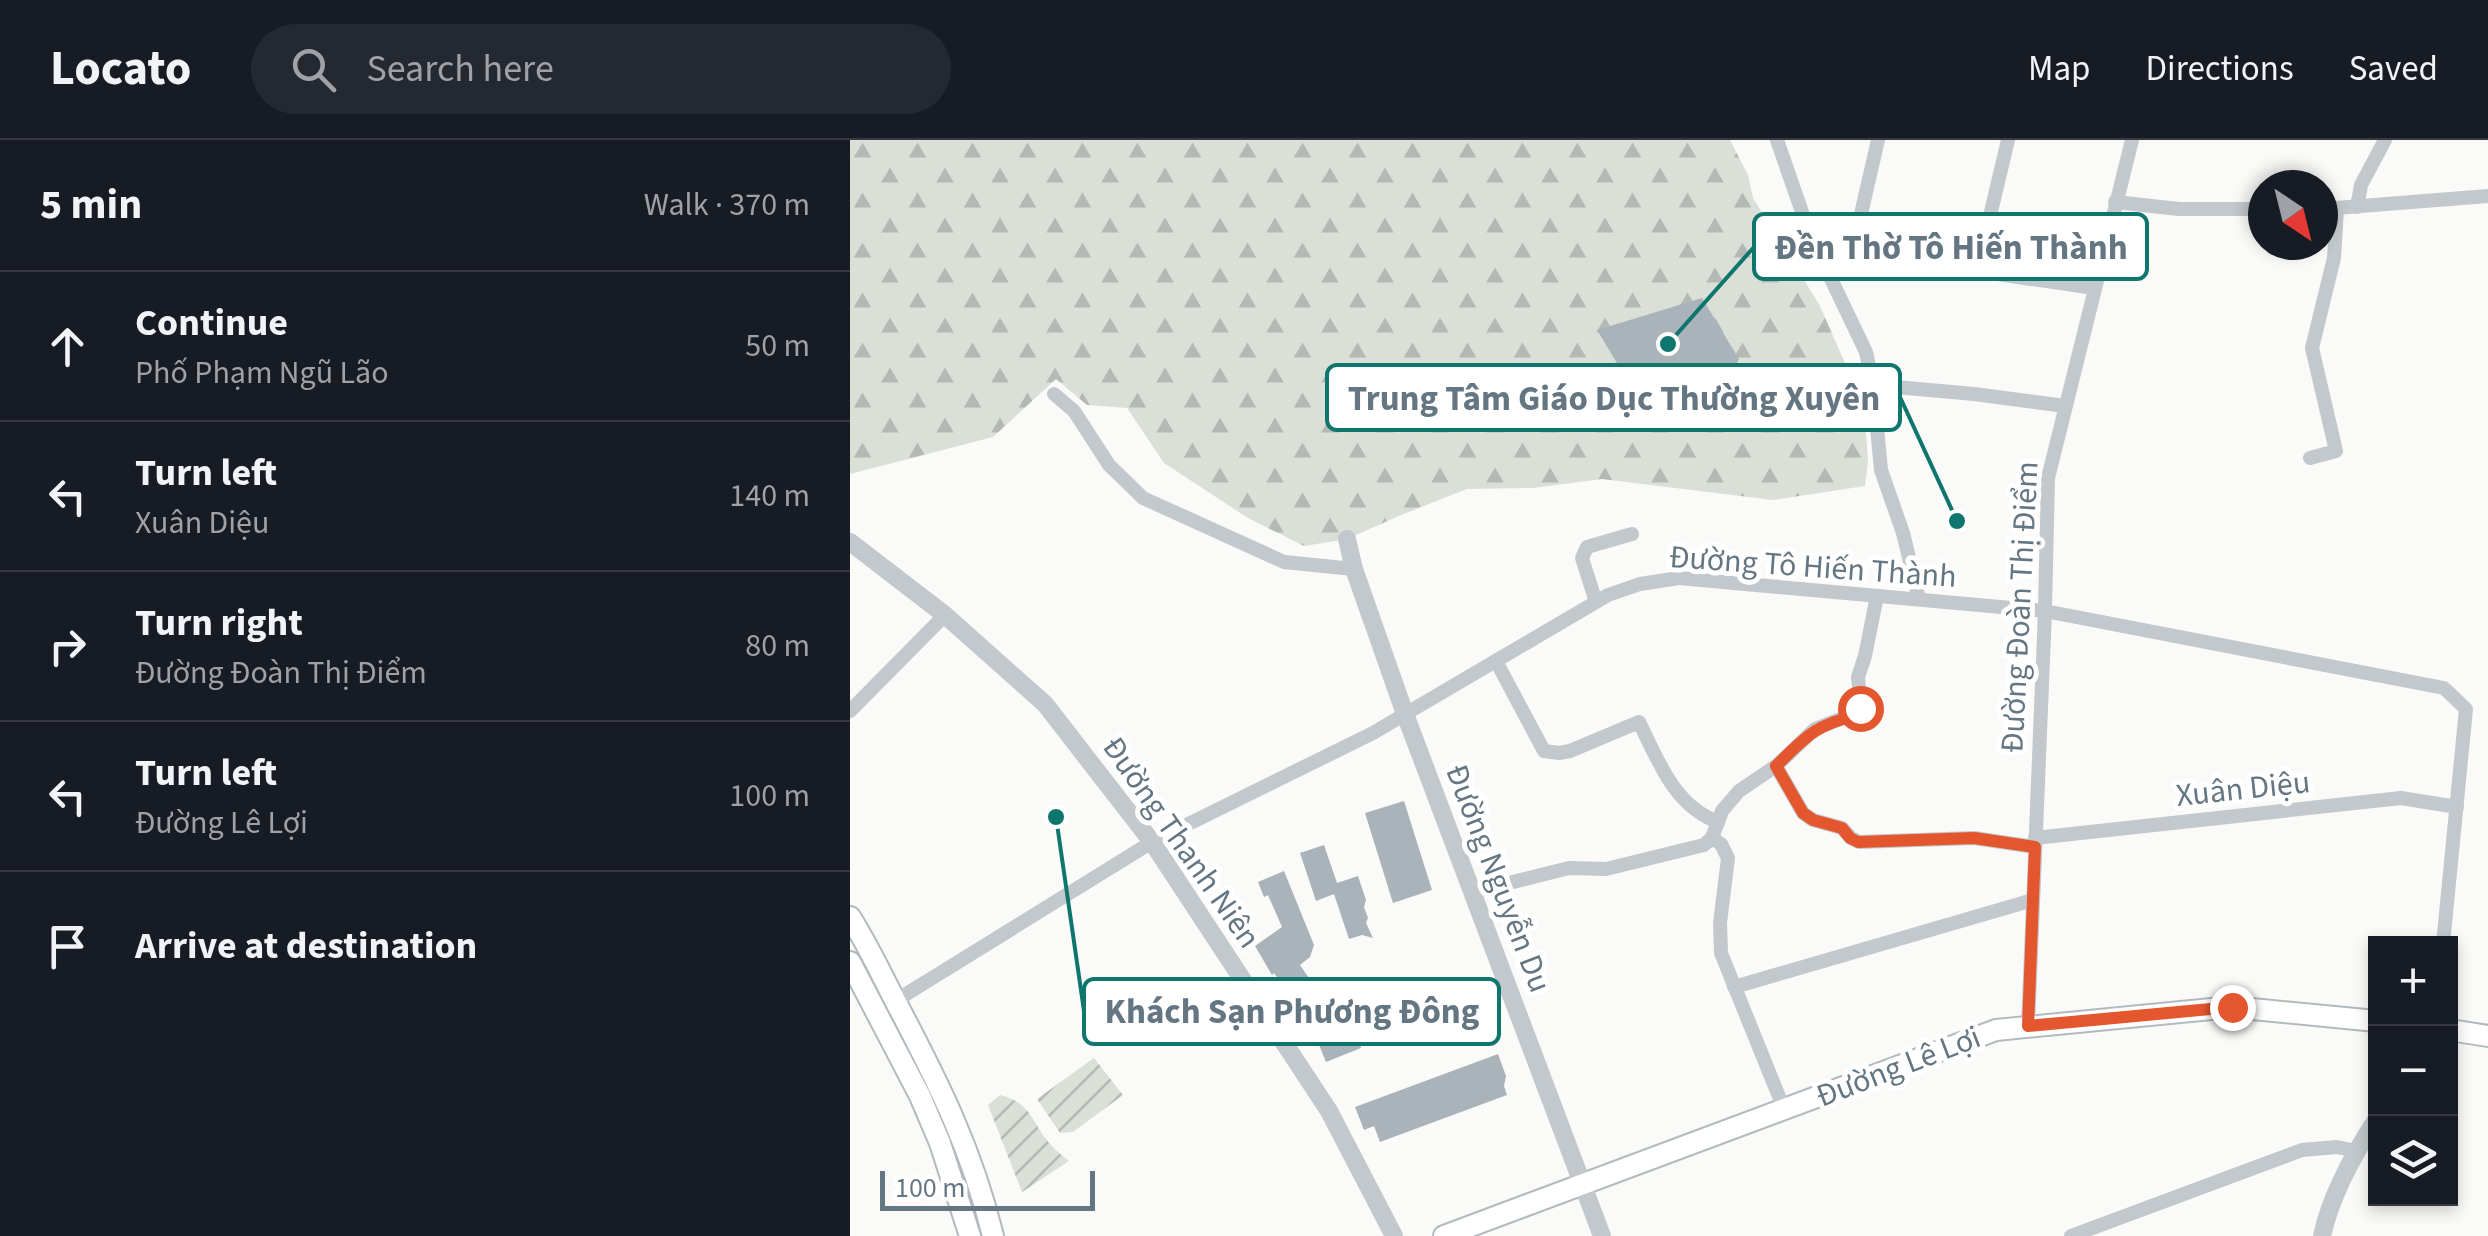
<!DOCTYPE html>
<meta charset="utf-8">
<style>
body{margin:0;font-family:"Source Sans 3",sans-serif;background:#242831;color:#f1f3f6}
.controls{position:absolute;right:30px;bottom:30px;display:grid;overflow:hidden;border-radius:0px;box-shadow:0 5px 15px #0003}
.controls button{width:90px;height:90px;display:grid;place-items:center;padding:0;border:0;border-bottom:2px solid #363941;background:#171b24;color:#f1f3f6;font:50px sans-serif}
.compass{position:absolute;left:1398px;top:30px;width:90px;height:90px;border-radius:50%;background:#171b24;box-shadow:0 5px 15px #0003;rotate:145deg}
.scale{position:absolute;left:30px;bottom:25px;width:215px;box-sizing:border-box;padding-left:10px;border:5px solid #657683;border-top:0;font-size:28px;line-height:35px;white-space:nowrap;color:#657683;-webkit-text-stroke:8px #fff;paint-order:stroke}
.stop{position:absolute;width:30px;height:30px;margin:-22px;border:8px solid #e4572e;border-radius:50%;background:#fff}
.stop.end{background:#e4572e;border-color:#fff;box-shadow:0 2px 10px #0008}
.list{margin:0;padding:0;list-style:none}
h2{display:flex;justify-content:space-between;align-items:center;height:130px;margin:0;padding:0 40px;font-size:42px}
h2 small{font-size:32px;font-weight:400;color:#9ea1a6}
.list li{display:grid;grid-template-columns:65px 1fr auto;gap:30px;align-items:center;box-sizing:border-box;height:150px;padding:0 40px;border-top:2px solid #363941}
.list b{display:block;font-size:38px;white-space:nowrap}
.list p{margin:0;font-size:32px;white-space:nowrap;color:#9ea1a6}
.list em{font-size:32px;font-style:normal;color:#9ea1a6}
.icon{flex:none;width:55px;height:55px;fill:none;stroke:currentColor;stroke-width:2;stroke-linecap:round;stroke-linejoin:round}
.map{position:relative;flex:none;width:1638px;height:1096px;overflow:hidden}
header{display:flex;align-items:center;gap:60px;box-sizing:border-box;height:140px;padding:0 50px;background:#171b24;border-bottom:2px solid #363941}
header strong{font-size:48px}
nav{display:flex;gap:55px;margin-inline-start:auto;font-size:35px}
.search{width:700px;height:90px;background:#242831;display:flex;align-items:center;gap:25px;box-sizing:border-box;padding:0 35px;border-radius:55px;color:#9ea1a6;font-size:38px}
main{display:flex}
aside{flex:1;background:#171b24}
.map>svg:first-child{display:block}
.forest{fill:url(#forest-firs)}
.garden{fill:url(#garden-furrows)}
.building{fill:#aab3b9}
.lines{fill:none;stroke-linecap:round;stroke-linejoin:round}
.secondary-casing{stroke:#b3babf;stroke-width:24}
.minor{stroke:#c3c8cc;stroke-width:14}
.tertiary{stroke:#c3c8cc;stroke-width:18}
.secondary{stroke:#fff;stroke-width:20}
.route{stroke:#e4572e;stroke-width:12}
.labels{text-anchor:middle;stroke-width:10;stroke-linejoin:round;paint-order:stroke}
.street-label{font-size:32px;fill:#657683;stroke:#fff}
.leader{fill:none;stroke:#0f766e;stroke-width:4}
.callout-dot{fill:#0f766e;stroke:#fff;stroke-width:4}
.callout{fill:#fff;stroke:#0f766e;stroke-width:4}
.callout-label{font-size:35px;text-anchor:middle;font-weight:bold;fill:#657683}
</style>
<header>
<strong>Locato</strong>
<div class="search"><svg class="icon" aria-label="search" viewBox="0 0 24 24"><circle cx="10" cy="10" r="6"/><path d="M15 15l6 6"/></svg>Search here</div>
<nav><a>Map</a><a>Directions</a><a>Saved</a></nav>
</header>
<main>
<aside>
<h2>5 min<small>Walk · 370 m</small></h2>
<ul class="list">
<li><svg class="icon" aria-label="ahead" viewBox="0 0 24 24"><path d="M12 20V5M6 11l6-6 6 6"/></svg><div><b>Continue</b><p>Phố Phạm Ngũ Lão</p></div><em>50 m</em></li>
<li><svg class="icon" aria-label="left" viewBox="0 0 24 24"><path d="M17 20v-9H6M10 6l-5 5 5 5"/></svg><div><b>Turn left</b><p>Xuân Diệu</p></div><em>140 m</em></li>
<li><svg class="icon" aria-label="right" viewBox="0 0 24 24"><path d="M7 20v-9h11M14 6l5 5-5 5"/></svg><div><b>Turn right</b><p>Đường Đoàn Thị Điểm</p></div><em>80 m</em></li>
<li><svg class="icon" aria-label="left" viewBox="0 0 24 24"><path d="M17 20v-9H6M10 6l-5 5 5 5"/></svg><div><b>Turn left</b><p>Đường Lê Lợi</p></div><em>100 m</em></li>
<li><svg class="icon" aria-label="arrive" viewBox="0 0 24 24"><path d="M6 21V4h12l-3 4 3 4H6"/></svg><div><b>Arrive at destination</b></div></li>
</ul>
</aside>
<div class="map">
<svg width="1638" height="1096" viewBox="0 0 1638 1096">
<defs>
<pattern id="forest-firs" width="22" height="20" patternUnits="userSpaceOnUse" patternTransform="scale(2.5)"><rect width="22" height="20" fill="#dadfd7"/><path d="M5 1l3.5 6h-7zM16 11l3.5 6h-7z" fill="#b4b9b4"/></pattern>
<pattern id="garden-furrows" width="10" height="10" patternUnits="userSpaceOnUse" patternTransform="scale(2.5)"><rect width="10" height="10" fill="#dadfd7"/><path d="M-1 1l2-2M0 10L10 0M9 11l2-2" fill="none" stroke="#b4b9b4"/></pattern>
</defs>
<rect width="100%" height="100%" fill="#fafaf8"/>
<!-- forest -->
<path class="forest" d="M0 0H880L898 35 903 58 969 164 1014 266 1018 321 1015 346 923 360 752 339 683 348 617 349 551 375 497 399 454 406 398 378 314 323 277 268 237 265 206 239 143 297 0 334Z"/>
<!-- garden -->
<g class="garden">
<path d="M244 918 273 955 223 992 210 993 187 959Z"/>
<path d="M150 955C183 963 181 983 201 1005 206 1011 213 1016 219 1021L172 1052 138 965Z"/>
</g>
<!-- building -->
<g class="building">
<path d="M852 158 889 219 873 250 790 261 747 190Z"/>
<path d="M554 661 582 750 543 763 515 673Z"/>
<path d="M474 705 487 743 508 736 516 760 514 767 518 778 516 783 523 798 512 795 499 799 484 754 466 761 450 713Z"/>
<path d="M434 731 464 805 460 817 450 825 465 847 444 861 424 833 422 835 405 806 432 787 418 755 414 757 408 742Z"/>
<path d="M614 837 626 871 563 894 551 860Z"/>
<path d="M486 860 488 867 499 862 513 898 508 900 511 908 476 922 456 873Z"/>
<path d="M648 914 656 936 654 946 657 955 530 1002 524 986 514 990 505 967Z"/>
</g>
<g class="lines">
<!-- secondary casing -->
<g class="secondary-casing">
<g id="secondary">
<path d="M0 777C18 805 32 836 48 866 89 944 122 1010 143 1096"/>
<path d="M0 822 70 956 90 1003 120 1096"/>
<path d="M1600 890 1638 896"/>
<path d="M594 1096 1146 890 1382 867 1526 881"/>
</g>
</g>
<!-- minor -->
<g class="minor">
<path d="M927 0 960 95 1016 212 1023 245 1031 330 1053 393 1069 459"/>
<path d="M1028 0 1002 113 1244 148"/>
<path d="M1265 62 1329 69H1413"/>
<path d="M1507 67 1511 45 1535 0"/>
<path d="M1473 69 1638 56"/>
<path d="M1127 131 1158 0"/>
<path d="M1023 245 1124 254 1215 266"/>
<path d="M204 254 224 271 259 325 293 358 434 422 504 429"/>
<path d="M1460 318 1486 311 1462 208 1484 118 1487 69"/>
<path d="M746 462 732 418 737 407 782 394"/>
<path d="M646 521 694 611 709 613 720 611 789 582C808 620 824 666 868 682"/>
<path d="M0 571 95 475"/>
<path d="M926 626 953 673 963 680 992 688 1001 698 1009 702 1124 698 1185 707"/>
<path d="M862 698 871 704 878 718 870 783 871 813 934 969"/>
<path d="M1185 698 1551 658 1607 667"/>
<path d="M623 752 719 728 756 729 854 705 862 698 872 671 889 651 926 626 965 589 1008 572 1011 568 1008 537 1015 516 1027 456"/>
<path d="M884 847 1183 760"/>
<path d="M45 861 302 702 523 593 758 455 790 444 829 438 1195 471 1594 548 1616 569 1593 804"/>
<path d="M1178 887 1195 471 1198 338 1282 0"/>
<path d="M1221 1096 1452 1010 1487 1007 1506 1011"/>
</g>
<!-- tertiary -->
<g class="tertiary">
<path d="M497 399 504 429 555 574 752 1096"/>
<path d="M0 402 95 475 195 564 302 702 479 971 544 1096"/>
<path d="M1472 1096C1481 1055 1503 1015 1526 980"/>
</g>
<!-- secondary -->
<use href="#secondary" class="secondary"/>
</g>
<g class="lines">
<!-- route -->
<path class="route" d="M1010 568 1005 576C964 585 954 599 926 626L953 673 963 680 992 688 1000 698 1008 702 1124 698 1185 707 1178 886 1382 867"/>
</g>
<g class="labels">
<!-- street labels -->
<g class="street-label">
<text transform="translate(963 426) rotate(4)" y="11">Đường Tô Hiến Thành</text>
<text transform="translate(1169 467) rotate(-87)" y="11">Đường Đoàn Thị Điểm</text>
<text transform="translate(1393 648) rotate(-6)" y="11">Xuân Diệu</text>
<text transform="translate(332 702) rotate(55)" y="11">Đường Thanh Niên</text>
<text transform="translate(649 738) rotate(69)" y="11">Đường Nguyễn Du</text>
<text transform="translate(1048 926) rotate(-21)" y="11">Đường Lê Lợi</text>
</g>
</g>
<!-- callouts -->
<path class="leader" d="M818 204L904 107M1107 381L1050 257M206 677L234 871"/>
<g class="callout-dot">
<circle cx="818" cy="204" r="10"/>
<circle cx="1107" cy="381" r="10"/>
<circle cx="206" cy="677" r="10"/>
</g>
<g class="callout">
<rect x="904" y="74" width="393" height="65" rx="10"/>
<rect x="477" y="225" width="573" height="65" rx="10"/>
<rect x="234" y="839" width="415" height="65" rx="10"/>
</g>
<g class="callout-label">
<text x="1101" y="119">Đền Thờ Tô Hiến Thành</text>
<text x="764" y="270">Trung Tâm Giáo Dục Thường Xuyên</text>
<text x="442" y="883">Khách Sạn Phương Đông</text>
</g>
</svg>
<div class="controls">
<button>+</button>
<button>−</button>
<button><svg class="icon" aria-label="layers" viewBox="0 0 24 24"><path d="M12 4l9 5-9 5-9-5zM3 14l9 5 9-5"/></svg></button>
</div>
<svg class="compass" viewBox="-18 -18 36 36"><path d="M0-13l5 13h-10z" fill="#e53935"/><path d="M0 13l5-13h-10z" fill="#9ea1a6"/></svg>
<div class="scale">100 m</div>
<div class="stop" style="left:1010px;top:568px"></div>
<div class="stop end" style="left:1382px;top:867px"></div>
</div>
</main>
